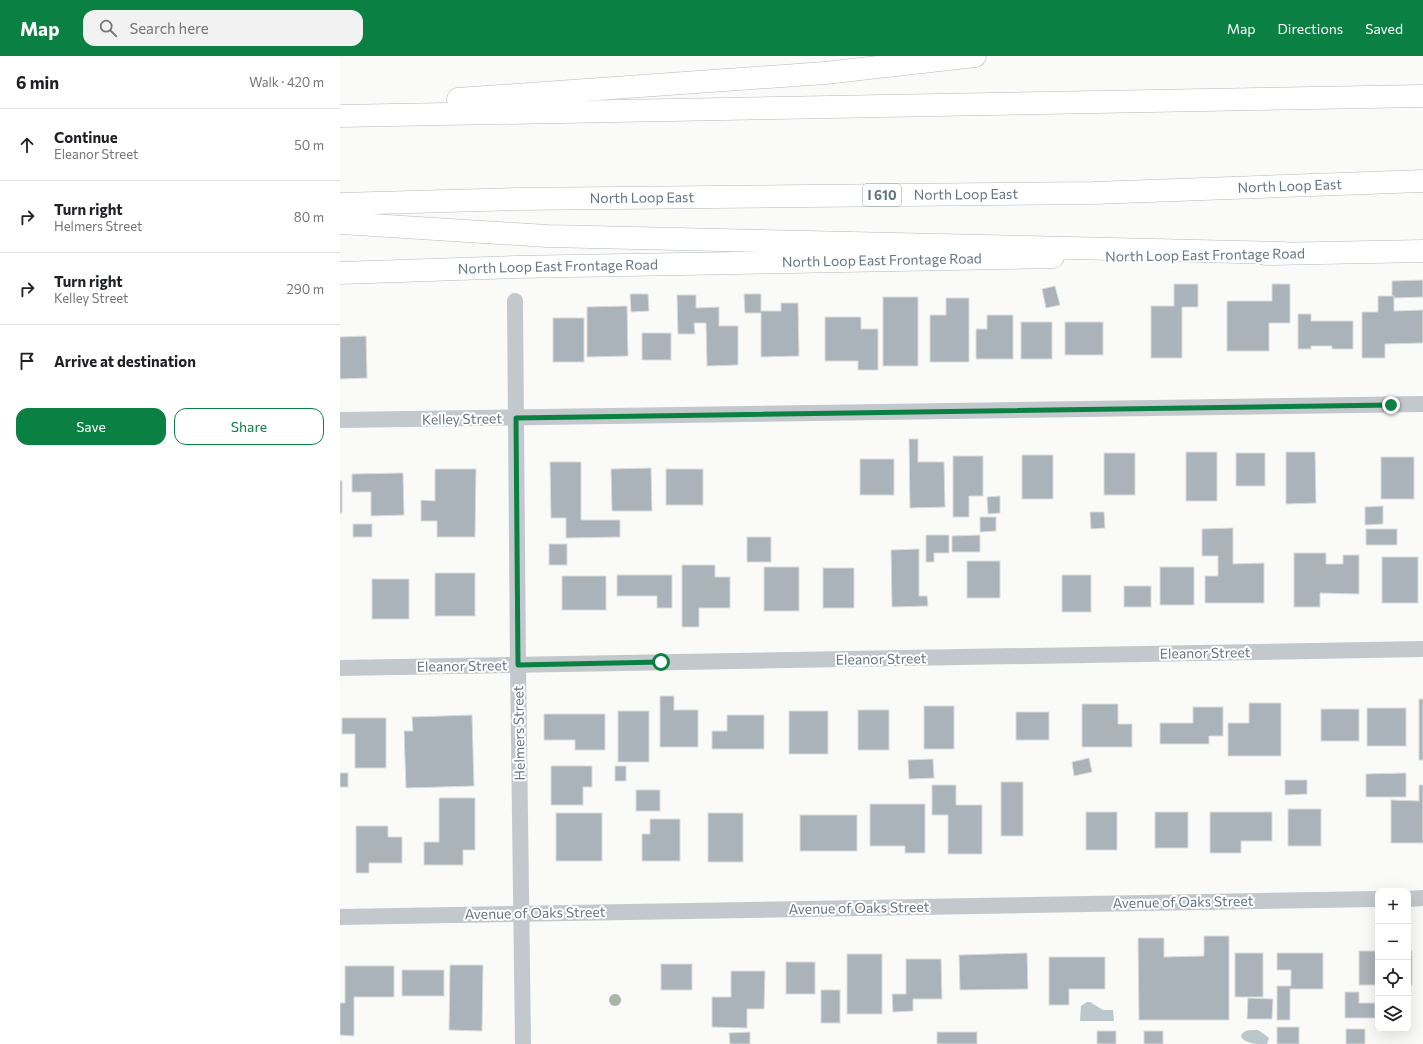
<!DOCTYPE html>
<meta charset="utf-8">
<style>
body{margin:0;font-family:Commissioner,sans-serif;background:#f2f2f2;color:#202124}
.controls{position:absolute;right:12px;bottom:12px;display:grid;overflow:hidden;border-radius:8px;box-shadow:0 4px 16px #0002}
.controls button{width:36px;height:36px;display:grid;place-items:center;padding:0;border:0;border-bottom:1px solid #e0e0e0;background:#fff;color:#202124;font:20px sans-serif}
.stop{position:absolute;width:12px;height:12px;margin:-9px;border:3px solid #0b8043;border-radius:50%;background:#fff}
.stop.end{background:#0b8043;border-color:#fff;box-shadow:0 1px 4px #0008}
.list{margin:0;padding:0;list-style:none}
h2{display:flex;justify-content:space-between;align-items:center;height:52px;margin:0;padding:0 16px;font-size:17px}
h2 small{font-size:13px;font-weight:400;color:#757577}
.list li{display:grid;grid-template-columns:26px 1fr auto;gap:12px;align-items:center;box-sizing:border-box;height:72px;padding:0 16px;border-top:1px solid #e0e0e0}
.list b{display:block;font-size:15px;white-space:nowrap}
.list p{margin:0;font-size:13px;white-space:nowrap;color:#757577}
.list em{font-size:13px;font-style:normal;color:#757577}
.actions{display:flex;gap:8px;padding:12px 16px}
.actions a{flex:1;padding:9px 0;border:1px solid #0b8043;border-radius:12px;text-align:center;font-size:14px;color:#0b8043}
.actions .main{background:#0b8043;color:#fff}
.icon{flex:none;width:22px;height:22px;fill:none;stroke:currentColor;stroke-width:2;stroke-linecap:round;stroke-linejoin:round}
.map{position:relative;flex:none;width:1083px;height:988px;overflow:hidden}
header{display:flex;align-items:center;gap:24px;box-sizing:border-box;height:56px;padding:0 20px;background:#0b8043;color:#fff}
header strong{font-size:19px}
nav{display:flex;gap:22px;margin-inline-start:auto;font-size:14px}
.search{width:280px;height:36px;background:#f2f2f2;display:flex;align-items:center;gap:10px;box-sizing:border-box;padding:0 14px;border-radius:12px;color:#757577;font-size:15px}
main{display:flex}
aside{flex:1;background:#fff}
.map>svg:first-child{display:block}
.water{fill:#bbc7cb}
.building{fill:#aab3b9;stroke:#dcdcda}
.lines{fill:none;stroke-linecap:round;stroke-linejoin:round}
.secondary-casing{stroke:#b3babf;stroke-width:23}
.highway-casing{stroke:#b4b9bd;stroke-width:23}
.street{stroke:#c3c8cc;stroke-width:16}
.secondary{stroke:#fff;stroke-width:22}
.highway{stroke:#fff;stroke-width:22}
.tree{fill:#aab4a7}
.route{stroke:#0b8043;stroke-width:5}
.labels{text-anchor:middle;stroke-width:4;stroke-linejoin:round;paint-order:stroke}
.shield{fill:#fff;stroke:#939fa8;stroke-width:1}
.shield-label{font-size:13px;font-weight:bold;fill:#657683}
.street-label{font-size:14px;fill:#657683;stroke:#fff}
</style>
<header>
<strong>Map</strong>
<div class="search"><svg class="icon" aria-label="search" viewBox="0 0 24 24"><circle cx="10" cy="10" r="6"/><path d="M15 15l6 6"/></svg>Search here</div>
<nav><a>Map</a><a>Directions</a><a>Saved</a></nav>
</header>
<main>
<aside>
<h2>6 min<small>Walk · 420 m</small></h2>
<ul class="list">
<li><svg class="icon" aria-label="ahead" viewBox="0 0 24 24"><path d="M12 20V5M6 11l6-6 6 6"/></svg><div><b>Continue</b><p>Eleanor Street</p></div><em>50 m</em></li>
<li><svg class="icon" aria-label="right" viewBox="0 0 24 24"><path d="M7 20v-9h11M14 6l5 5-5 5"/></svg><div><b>Turn right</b><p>Helmers Street</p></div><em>80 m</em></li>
<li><svg class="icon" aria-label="right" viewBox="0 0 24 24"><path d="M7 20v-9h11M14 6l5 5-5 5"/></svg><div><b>Turn right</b><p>Kelley Street</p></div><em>290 m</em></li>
<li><svg class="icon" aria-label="arrive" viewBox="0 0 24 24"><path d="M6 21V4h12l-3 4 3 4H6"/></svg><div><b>Arrive at destination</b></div></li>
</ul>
<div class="actions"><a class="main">Save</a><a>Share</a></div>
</aside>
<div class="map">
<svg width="1083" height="988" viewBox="0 0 1083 988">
<rect width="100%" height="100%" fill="#fafaf8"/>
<!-- water -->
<g class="water">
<path d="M747 946H750L763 954H773L774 965H740L741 950Z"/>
<path d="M918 974 924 978 929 982 927 988C917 988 906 988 901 981 903 973 910 974 918 974Z"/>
</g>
<!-- building -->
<g class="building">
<path d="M1083 224V241L1054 242V240H1052V225Z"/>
<path d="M834 228H858V251H842V302H811V250H834Z"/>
<path d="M932 228H950V267H929V295H887V245H932Z"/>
<path d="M715 230 720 249 706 252 702 233Z"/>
<path d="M290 238H308L309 255 291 256Z"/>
<path d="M404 238H421V255H441V247H458L459 300 421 301V257H405Z"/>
<path d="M337 239H356V252L379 251V270H398V309L367 310 366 267H354L355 278H338Z"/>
<path d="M1038 240H1054V255L1083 254V287L1045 288V302H1022V256H1038Z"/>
<rect x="543" y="241" width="35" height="69"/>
<path d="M606 242H629V306H590V259H606Z"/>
<path d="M287 250 288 300 247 301V251Z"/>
<path d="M958 258H971V265H1013V293H992V290H971V293H958Z"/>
<path d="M647 259H673V303H636V273H647Z"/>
<path d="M485 261H521V273H538V314H518V305H485Z"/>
<rect x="213" y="262" width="31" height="44"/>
<rect x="681" y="266" width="31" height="37"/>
<rect x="725" y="266" width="38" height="33"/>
<rect x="302" y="277" width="29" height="27"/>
<path d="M26 280 27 322 0 323V281Z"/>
<path d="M569 383H578V406H604L605 451 570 452Z"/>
<rect x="846" y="396" width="31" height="49"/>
<path d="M946 396H975L976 447 946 448Z"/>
<rect x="764" y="397" width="31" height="42"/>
<rect x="896" y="397" width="29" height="33"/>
<rect x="682" y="399" width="31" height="44"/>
<path d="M613 400H643V440H629V461H613Z"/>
<rect x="1041" y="401" width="33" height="42"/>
<rect x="520" y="403" width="34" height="36"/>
<path d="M210 406H241V464H280V481L226 482V462H211Z"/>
<path d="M311 412 312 455H272L271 413Z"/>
<path d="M95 413H136L135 481H97V465H81V444L95 445Z"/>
<rect x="326" y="413" width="37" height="36"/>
<path d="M63 417 64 459 31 460V436H12V418Z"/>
<rect x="0" y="425" width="2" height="32"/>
<path d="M660 440V457L648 458 647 441Z"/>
<path d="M1043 450V468L1025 469V451Z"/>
<path d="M750 456H764L765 472 751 473Z"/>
<path d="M640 461H656V475L640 476Z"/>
<rect x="13" y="468" width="19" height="13"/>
<path d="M893 472V508L924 507V547H865V520H878V500H862V473Z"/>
<rect x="1026" y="473" width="31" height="16"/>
<path d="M586 479H609V497H594V506H586Z"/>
<path d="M640 479V496H612V480Z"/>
<rect x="407" y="481" width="24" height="25"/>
<rect x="209" y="488" width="18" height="21"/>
<path d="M579 493V540H587L588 550 552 551 551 494Z"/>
<path d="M954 497H986V508H1003V499H1019V538L980 537V551H954Z"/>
<rect x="1042" y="501" width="36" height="46"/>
<rect x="627" y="505" width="33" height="37"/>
<path d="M342 509H375V521H390V552H359V571H342Z"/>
<rect x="424" y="511" width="35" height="44"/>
<rect x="820" y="511" width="34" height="38"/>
<rect x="483" y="512" width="31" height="40"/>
<rect x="95" y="517" width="40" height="43"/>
<path d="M277 519H332V552H317V540H277Z"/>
<rect x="722" y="519" width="29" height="37"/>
<rect x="222" y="520" width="44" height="34"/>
<rect x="32" y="523" width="37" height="40"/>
<rect x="784" y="530" width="27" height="21"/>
<path d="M320 640H334V654H358V691H320Z"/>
<rect x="1079" y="643" width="4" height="61"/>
<path d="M909 647H941V700H888V667H909Z"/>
<path d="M742 648H778V668H792V691H742Z"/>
<rect x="584" y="650" width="30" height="43"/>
<path d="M853 651H883V680H869V688H820V667H853Z"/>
<rect x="1027" y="652" width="39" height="38"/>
<rect x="981" y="653" width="38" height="32"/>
<rect x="518" y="654" width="31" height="40"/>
<rect x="278" y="655" width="31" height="51"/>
<rect x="449" y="655" width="39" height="43"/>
<rect x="676" y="656" width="33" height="28"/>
<path d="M204 658H265V694H235V684H204Z"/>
<path d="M132 659 134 730 66 732 64 675H73L72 661Z"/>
<path d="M387 659H424V693H372V675H387Z"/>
<path d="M2 662H46V712H15V678H2Z"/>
<path d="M749 702 752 716 734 720 732 706Z"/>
<path d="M593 703 594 722 569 723 568 704Z"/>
<path d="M211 710H252V731H243V749H211Z"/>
<rect x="275" y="710" width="11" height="15"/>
<rect x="0" y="717" width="8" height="14"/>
<path d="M1066 717V741H1026V718Z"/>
<path d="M945 724H967V738L945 739Z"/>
<rect x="661" y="726" width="22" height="54"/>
<path d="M592 729H616V749H642V798H608V759H592Z"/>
<path d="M1079 729H1083V787H1051V744L1079 745Z"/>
<rect x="296" y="734" width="24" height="21"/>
<path d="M99 742H135V794H123V809H84V786H99Z"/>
<path d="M530 748H585V797H565V790H530Z"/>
<rect x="948" y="753" width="33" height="37"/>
<rect x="746" y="756" width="31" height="38"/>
<rect x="815" y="756" width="33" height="36"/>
<path d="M870 756H932V785H901V797H870Z"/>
<rect x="216" y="757" width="46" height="48"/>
<rect x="368" y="757" width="35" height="49"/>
<rect x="460" y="759" width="57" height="36"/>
<path d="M310 763H340V805H302V778H310Z"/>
<path d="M16 770H48V781H62V807H29V817H16Z"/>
<path d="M864 880H889V964H799L798 882H824V901L864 900Z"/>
<rect x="1019" y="895" width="19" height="34"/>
<rect x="1068" y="895" width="4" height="34"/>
<path d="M687 897 688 933 620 934 619 899Z"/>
<rect x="895" y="897" width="28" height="44"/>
<path d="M937 897H983V933H950V964H937V930H951V914H937Z"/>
<rect x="507" y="898" width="35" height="60"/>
<path d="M709 901H765V933H729V949H709Z"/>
<path d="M566 903H601L602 943H573V955L553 956 552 938H566Z"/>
<rect x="446" y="906" width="29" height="32"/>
<rect x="321" y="908" width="31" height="26"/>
<path d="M110 909H143L142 975 109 974Z"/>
<path d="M5 910H54V941H14V980L0 979V947H5Z"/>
<rect x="62" y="914" width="42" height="26"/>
<path d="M391 915H425L424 953H407V972L372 971V941H391Z"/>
<rect x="481" y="934" width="19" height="33"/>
<path d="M1005 936H1019V947H1035V962H1005Z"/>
<path d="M908 942 933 943 932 963H907Z"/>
<rect x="937" y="971" width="22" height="17"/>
<rect x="1006" y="973" width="19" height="15"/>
<rect x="757" y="975" width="19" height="13"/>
<rect x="804" y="975" width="19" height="13"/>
<path d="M410 976V988H390L389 977Z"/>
<rect x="597" y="976" width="40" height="12"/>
</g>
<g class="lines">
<!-- secondary casing -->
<g class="secondary-casing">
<g id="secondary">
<path d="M925 198 1083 195"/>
<path id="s1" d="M0 217 176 211 713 201"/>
</g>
</g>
<!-- highway casing -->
<g class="highway-casing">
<g id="highway">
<path d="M118 43 485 17 635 0"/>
<path d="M0 60 1083 40"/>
<path id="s2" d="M0 148 175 143 754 137 1083 125"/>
<path d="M0 167 207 180 944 197"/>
</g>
</g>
<!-- street -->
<g class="street">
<path d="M175 245 178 609 183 988"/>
<path d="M0 364 1083 348"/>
<path d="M0 612 1083 593"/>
<path d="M1068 843 1083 842"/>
<path d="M0 861 1038 843"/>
</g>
<!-- secondary -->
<use href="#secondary" class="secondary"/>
<!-- highway -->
<use href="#highway" class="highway"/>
</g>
<!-- trees -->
<circle class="tree" cx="275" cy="944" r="6"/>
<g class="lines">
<!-- route -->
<path class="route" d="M321 606 178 609 176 362 1051 349"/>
</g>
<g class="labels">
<!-- shield labels -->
<rect class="shield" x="523" y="128" width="38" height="22" rx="3"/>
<g class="shield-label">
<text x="542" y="144">I 610</text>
</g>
<!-- street labels -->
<g class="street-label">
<text dy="5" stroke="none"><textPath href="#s2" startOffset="950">North Loop East</textPath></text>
<text dy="5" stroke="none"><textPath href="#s2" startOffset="626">North Loop East</textPath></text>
<text dy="5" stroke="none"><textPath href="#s2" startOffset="302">North Loop East</textPath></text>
<text transform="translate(865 199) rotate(-1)" y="5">North Loop East Frontage Road</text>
<text dy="5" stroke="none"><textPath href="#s1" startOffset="542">North Loop East Frontage Road</textPath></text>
<text dy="5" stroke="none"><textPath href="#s1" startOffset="218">North Loop East Frontage Road</textPath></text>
<text transform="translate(122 363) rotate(-1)" y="5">Kelley Street</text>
<text transform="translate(865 597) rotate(-1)" y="5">Eleanor Street</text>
<text transform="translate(541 603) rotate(-1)" y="5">Eleanor Street</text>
<text transform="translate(122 610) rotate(-1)" y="5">Eleanor Street</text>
<text transform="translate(179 677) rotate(-91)" y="5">Helmers Street</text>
<text transform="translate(843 846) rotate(-1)" y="5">Avenue of Oaks Street</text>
<text transform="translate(519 852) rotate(-1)" y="5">Avenue of Oaks Street</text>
<text transform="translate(195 857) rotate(-1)" y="5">Avenue of Oaks Street</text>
</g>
</g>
</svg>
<div class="controls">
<button>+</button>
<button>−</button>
<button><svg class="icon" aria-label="locate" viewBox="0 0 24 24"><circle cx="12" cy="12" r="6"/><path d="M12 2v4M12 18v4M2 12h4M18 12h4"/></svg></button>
<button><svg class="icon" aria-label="layers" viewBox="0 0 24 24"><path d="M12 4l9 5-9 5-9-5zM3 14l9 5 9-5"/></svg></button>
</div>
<div class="stop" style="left:321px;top:606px"></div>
<div class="stop end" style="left:1051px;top:349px"></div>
</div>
</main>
